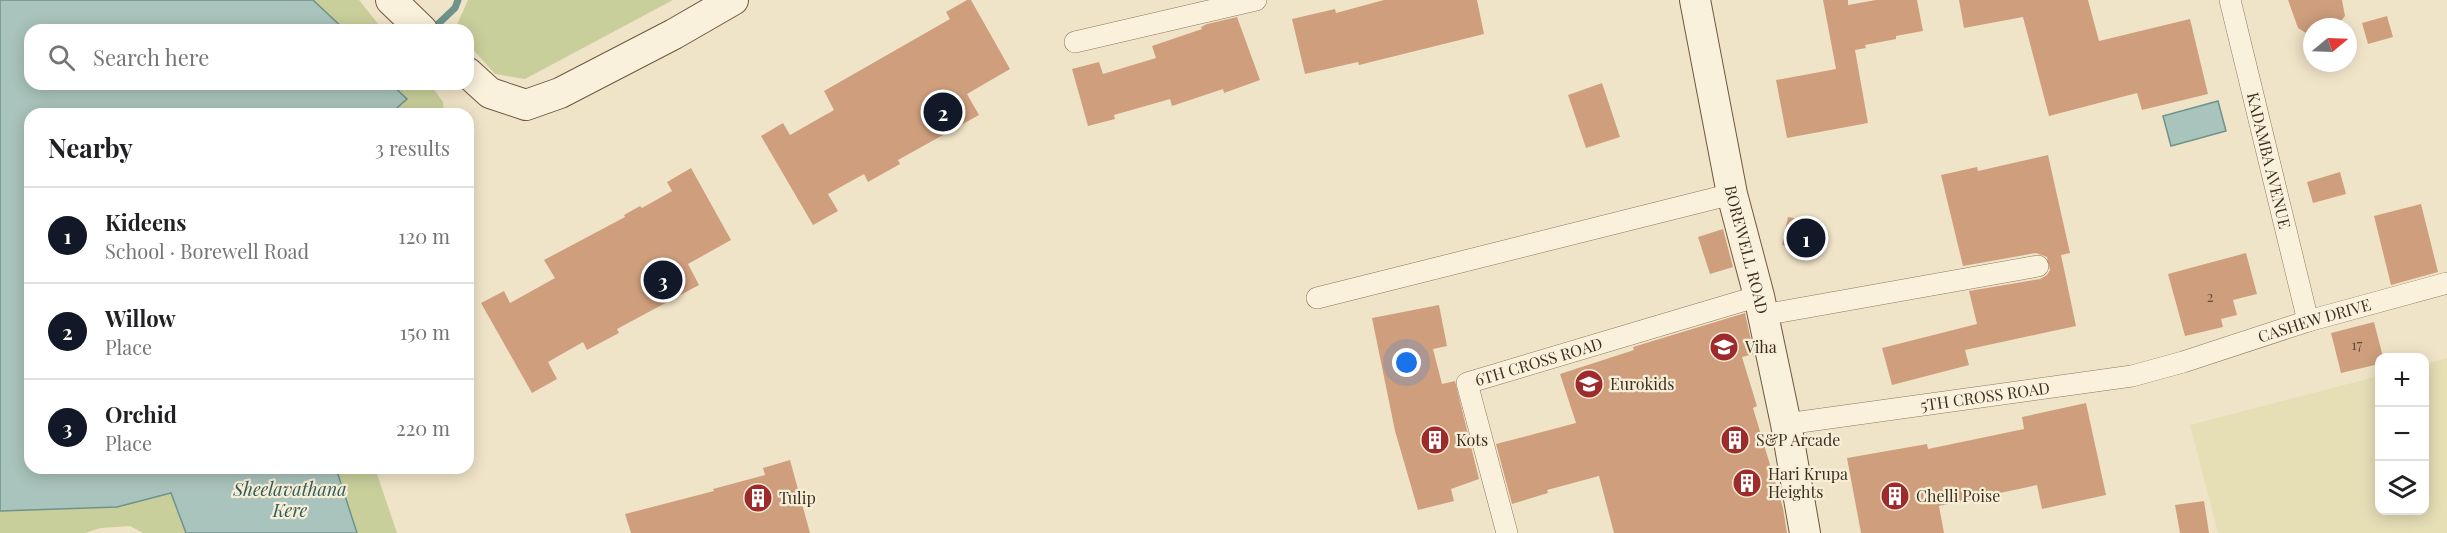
<!DOCTYPE html>
<meta charset="utf-8">
<style>
body{margin:0;font-family:"Playfair Display",serif;background:#f6f6f6;color:#202124}
.controls{position:absolute;right:18px;bottom:18px;display:grid;overflow:hidden;border-radius:12px;box-shadow:0 3px 15px #0003}
.controls button{width:54px;height:54px;display:grid;place-items:center;padding:0;border:0;border-bottom:2px solid #e0e0e0;background:#fff;color:#202124;font:30px sans-serif}
.compass{position:absolute;left:2303px;top:18px;width:54px;height:54px;border-radius:50%;background:#fff;box-shadow:0 3px 15px #0003;rotate:71deg}
.you{position:absolute;left:1407px;top:363px;width:21px;height:21px;margin:-15px;border:4px solid #fff;border-radius:50%;background:#1a73e8;box-shadow:0 0 0 9px #1a73e833}
.badge{display:grid;place-items:center;width:39px;height:39px;border-radius:50%;background:#111827;color:#fff;font-size:20px;font-weight:700}
.pin{position:absolute;translate:-50% -50%;border:3px solid #fff;box-shadow:0 2px 6px #0006}
.list{margin:0;padding:0;list-style:none}
h2{display:flex;justify-content:space-between;align-items:center;height:78px;margin:0;padding:0 24px;font-size:26px}
h2 small{font-size:20px;font-weight:400;color:#757577}
.list li{display:grid;grid-template-columns:39px 1fr auto;gap:18px;align-items:center;box-sizing:border-box;height:96px;padding:0 24px;border-top:2px solid #e0e0e0}
.list b{display:block;font-size:22px;white-space:nowrap}
.list p{margin:0;font-size:20px;white-space:nowrap;color:#757577}
.list em{font-size:20px;font-style:normal;color:#757577}
.icon{flex:none;width:33px;height:33px;fill:none;stroke:currentColor;stroke-width:2;stroke-linecap:round;stroke-linejoin:round}
.map{position:relative;flex:none;width:2447px;height:533px;overflow:hidden}
.search{position:absolute;background:#fff;box-shadow:0 3px 15px #0003;left:24px;top:24px;width:450px;height:66px;display:flex;align-items:center;gap:15px;box-sizing:border-box;padding:0 21px;border-radius:18px;color:#757577;font-size:22px}
.panel{position:absolute;background:#fff;box-shadow:0 3px 15px #0003;left:24px;top:108px;width:450px;height:366px;border-radius:18px}
.map>svg:first-child{display:block}
.farmland{fill:#e6deb5}
.green{fill:#c9cf9b}
.water{fill:#a9c4bc;stroke:#6f938a;stroke-width:1.5}
.lines{fill:none;stroke-linecap:round;stroke-linejoin:round}
.stream{stroke:#6f938a;stroke-width:7}
.building{fill:#cf9f7d}
.street-casing{stroke:#8d765c;stroke-width:22}
.secondary-casing{stroke:#6f573f;stroke-width:32}
.street{stroke:#faf1dc;stroke-width:21}
.secondary{stroke:#faf1dc;stroke-width:30}
.labels{text-anchor:middle;stroke-width:4.5;stroke-linejoin:round;paint-order:stroke}
.number-label{font-size:14px;fill:#624a37}
.street-label{font-size:16px;fill:#3d2e20;stroke:#f7eed8}
.poi-label{font-size:16px;fill:#3d2e20;stroke:#f7eed8;text-anchor:start}
.water-label{font-size:18px;font-style:italic;fill:#2f5d5a;stroke:#f7eed8}
</style>
<div class="map">
<svg width="2447" height="533" viewBox="0 0 2447 533">
<rect width="100%" height="100%" fill="#f0e4c8"/>
<!-- farmland -->
<path class="farmland" d="M2447 358V533H2218L2190 425 2379 376 2380 510H2424L2425 364Z"/>
<!-- green -->
<g class="green">
<path d="M0 0H359L383 30H30V84H430L443 102 444 114H30V468H375L397 533H143L130 526 101 528 85 533H0Z"/>
<path d="M468 0H673L525 79 495 74 468 44V30L455 29Z"/>
</g>
<!-- water -->
<g class="water">
<path d="M0 0H313L345 30H30V84H391L407 99 390 114H30V468H336L357 533H186L171 493 117 507 0 511Z"/>
<path d="M2218 101 2226 131 2171 146 2163 116Z"/>
</g>
<g class="lines">
<!-- stream -->
<path class="stream" d="M438 24 455 8 458 0"/>
</g>
<!-- building -->
<g class="building">
<path d="M967 0H971L1010 69 967 94 979 115 898 160 900 164 868 182 864 174 828 194 838 211 813 225 761 136 783 123 790 135 834 110 824 91 950 19 946 12Z"/>
<path d="M1384 0H1477L1484 34 1359 65 1358 62 1305 74 1292 19 1335 9 1336 13Z"/>
<path d="M1823 0H1848V5L1876 0H1917L1923 31 1896 36V39L1865 45 1866 48 1855 50 1868 123 1787 138 1776 80 1836 69Z"/>
<path d="M1959 0H2088L2099 41 2190 19 2208 94 2142 110 2137 93 2049 116 2023 17 1964 28Z"/>
<path d="M2288 0H2342L2345 16 2336 27H2326L2320 24 2306 33 2298 28Z"/>
<path d="M2387 16 2393 37 2368 44 2362 23Z"/>
<path d="M1237 17 1260 80 1224 93 1223 89 1172 106 1170 99 1114 115 1115 119 1088 126 1072 69 1099 62 1103 74 1156 58 1152 46 1202 29 1201 27 1207 24Z"/>
<path d="M1602 83 1620 137 1586 148 1568 95Z"/>
<path d="M2048 155 2070 253 2061 255 2076 326 1965 350 1969 365 1892 385 1882 348 1977 324 1969 291 2040 279 2047 275 2050 270 2047 257 2036 253 1963 266 1941 175 1977 167 1978 171Z"/>
<path d="M691 168 731 240 688 264 699 285 617 329 619 333 587 350 583 342 548 362 557 379 532 393 481 303 504 291 510 303 555 278 544 260 625 217 624 215 640 206 642 208 672 191 667 182Z"/>
<path d="M2340 172 2346 194 2313 203 2307 182Z"/>
<path d="M2421 204 2438 272 2391 285 2374 216Z"/>
<path d="M1788 217 1821 224 1816 252 1782 245Z"/>
<path d="M1723 229 1733 267 1710 274 1698 237Z"/>
<path d="M2246 253 2257 294 2233 300 2237 315 2221 319 2223 327 2185 336 2168 274Z"/>
<path d="M1439 305 1447 346 1433 349 1442 384 1455 381 1479 479 1451 489 1454 501 1418 510 1395 431 1372 318Z"/>
<path d="M1745 313 1754 354 1742 357 1757 406 1753 408 1783 508 1787 533H1614L1599 476 1547 490 1548 493 1512 504 1496 444 1576 423 1560 374 1634 350 1633 347Z"/>
<path d="M2374 322 2383 357H2379V364L2341 373 2331 333Z"/>
<path d="M2086 403 2106 495 2042 509 2037 485 1939 506 1944 533H1861L1847 458 1927 444 1928 449 2024 429 2022 417Z"/>
<path d="M790 460 810 533H631L625 514 714 491 713 489 765 475 763 468Z"/>
<path d="M2204 501 2209 533H2180L2175 505Z"/>
</g>
<g class="lines">
<!-- street casing -->
<g class="street-casing">
<g id="street">
<path id="s1" d="M2230 0 2308 321"/>
<path d="M1075 42 1256 0"/>
<path d="M1317 298 1732 194"/>
<path d="M1763 315 2038 266"/>
<path id="s2" d="M1786 424 2132 376 2183 362 2308 321 2447 283"/>
<path id="s3" d="M1507 533 1467 383 1759 296"/>
</g>
</g>
<!-- secondary casing -->
<g class="secondary-casing">
<g id="secondary">
<path d="M391 0 422 30"/>
<path id="s4" d="M1695 0 1732 194 1759 296 1786 424 1805 533"/>
<path d="M468 73 490 93 526 105 560 93 674 34 733 0"/>
</g>
</g>
<!-- street -->
<use href="#street" class="street"/>
<!-- secondary -->
<use href="#secondary" class="secondary"/>
</g>
<!-- icons -->
<defs>
<g id="school-disc" transform="scale(1.5)"><circle r="9.5" fill="#9e2a2b" stroke="#f7eed8"/><path d="M0-5L7-2L0 1L-7-2ZM-4 1L0 2.5L4 1V4Q0 6-4 4Z" fill="#fff"/></g>
<g id="building-disc" transform="scale(1.5)"><circle r="9.5" fill="#9e2a2b" stroke="#f7eed8"/><path d="M-4-6H4V6H1V3H-1V6H-4ZM-2.5-4.3h1.7v1.8h-1.7ZM.8-4.3h1.7v1.8H.8ZM-2.5-1h1.7V.8h-1.7ZM.8-1h1.7V.8H.8Z" fill="#fff"/></g>
</defs>
<g fill-rule="evenodd">
<use href="#school-disc" x="1724" y="347"/>
<use href="#school-disc" x="1589" y="384"/>
<use href="#building-disc" x="1435" y="440"/>
<use href="#building-disc" x="1735" y="440"/>
<use href="#building-disc" x="1747" y="483"/>
<use href="#building-disc" x="1895" y="496"/>
<use href="#building-disc" x="758" y="498"/>
</g>
<g class="labels">
<!-- number labels -->
<g class="number-label">
<text x="2210" y="302">2</text>
<text x="2357" y="350">17</text>
</g>
<!-- street labels -->
<g class="street-label">
<text dy="6" stroke="none"><textPath href="#s1" startOffset="165">KADAMBA AVENUE</textPath></text>
<text dy="6" stroke="none"><textPath href="#s4" startOffset="255">BOREWELL ROAD</textPath></text>
<text dy="6" stroke="none"><textPath href="#s2" startOffset="540">CASHEW DRIVE</textPath></text>
<text dy="6" stroke="none"><textPath href="#s3" startOffset="230">6TH CROSS ROAD</textPath></text>
<text dy="6" stroke="none"><textPath href="#s2" startOffset="201">5TH CROSS ROAD</textPath></text>
</g>
<!-- poi labels -->
<g class="poi-label">
<text x="1745" y="353">Viha</text>
<text x="1610" y="390">Eurokids</text>
<text x="1456" y="446">Kots</text>
<text x="1756" y="446">S&amp;P Arcade</text>
<text x="1768" y="480">Hari Krupa<tspan x="1768" dy="18">Heights</tspan></text>
<text x="1916" y="502">Chelli Poise</text>
<text x="779" y="504">Tulip</text>
</g>
<!-- water labels -->
<g class="water-label">
<text x="290" y="496">Sheelavathana<tspan x="290" dy="21">Kere</tspan></text>
</g>
</g>
</svg>
<div class="controls">
<button>+</button>
<button>−</button>
<button><svg class="icon" aria-label="layers" viewBox="0 0 24 24"><path d="M12 4l9 5-9 5-9-5zM3 14l9 5 9-5"/></svg></button>
</div>
<svg class="compass" viewBox="-18 -18 36 36"><path d="M0-13l5 13h-10z" fill="#e53935"/><path d="M0 13l5-13h-10z" fill="#757577"/></svg>
<div class="you"></div>
<div class="pin badge" style="left:1806px;top:238px">1</div>
<div class="pin badge" style="left:943px;top:112px">2</div>
<div class="pin badge" style="left:663px;top:280px">3</div>
<div class="search"><svg class="icon" aria-label="search" viewBox="0 0 24 24"><circle cx="10" cy="10" r="6"/><path d="M15 15l6 6"/></svg>Search here</div>
<section class="panel">
<h2>Nearby<small>3 results</small></h2>
<ul class="list">
<li><span class="badge">1</span><div><b>Kideens</b><p>School · Borewell Road</p></div><em>120 m</em></li>
<li><span class="badge">2</span><div><b>Willow</b><p>Place</p></div><em>150 m</em></li>
<li><span class="badge">3</span><div><b>Orchid</b><p>Place</p></div><em>220 m</em></li>
</ul>
</section>
</div>
